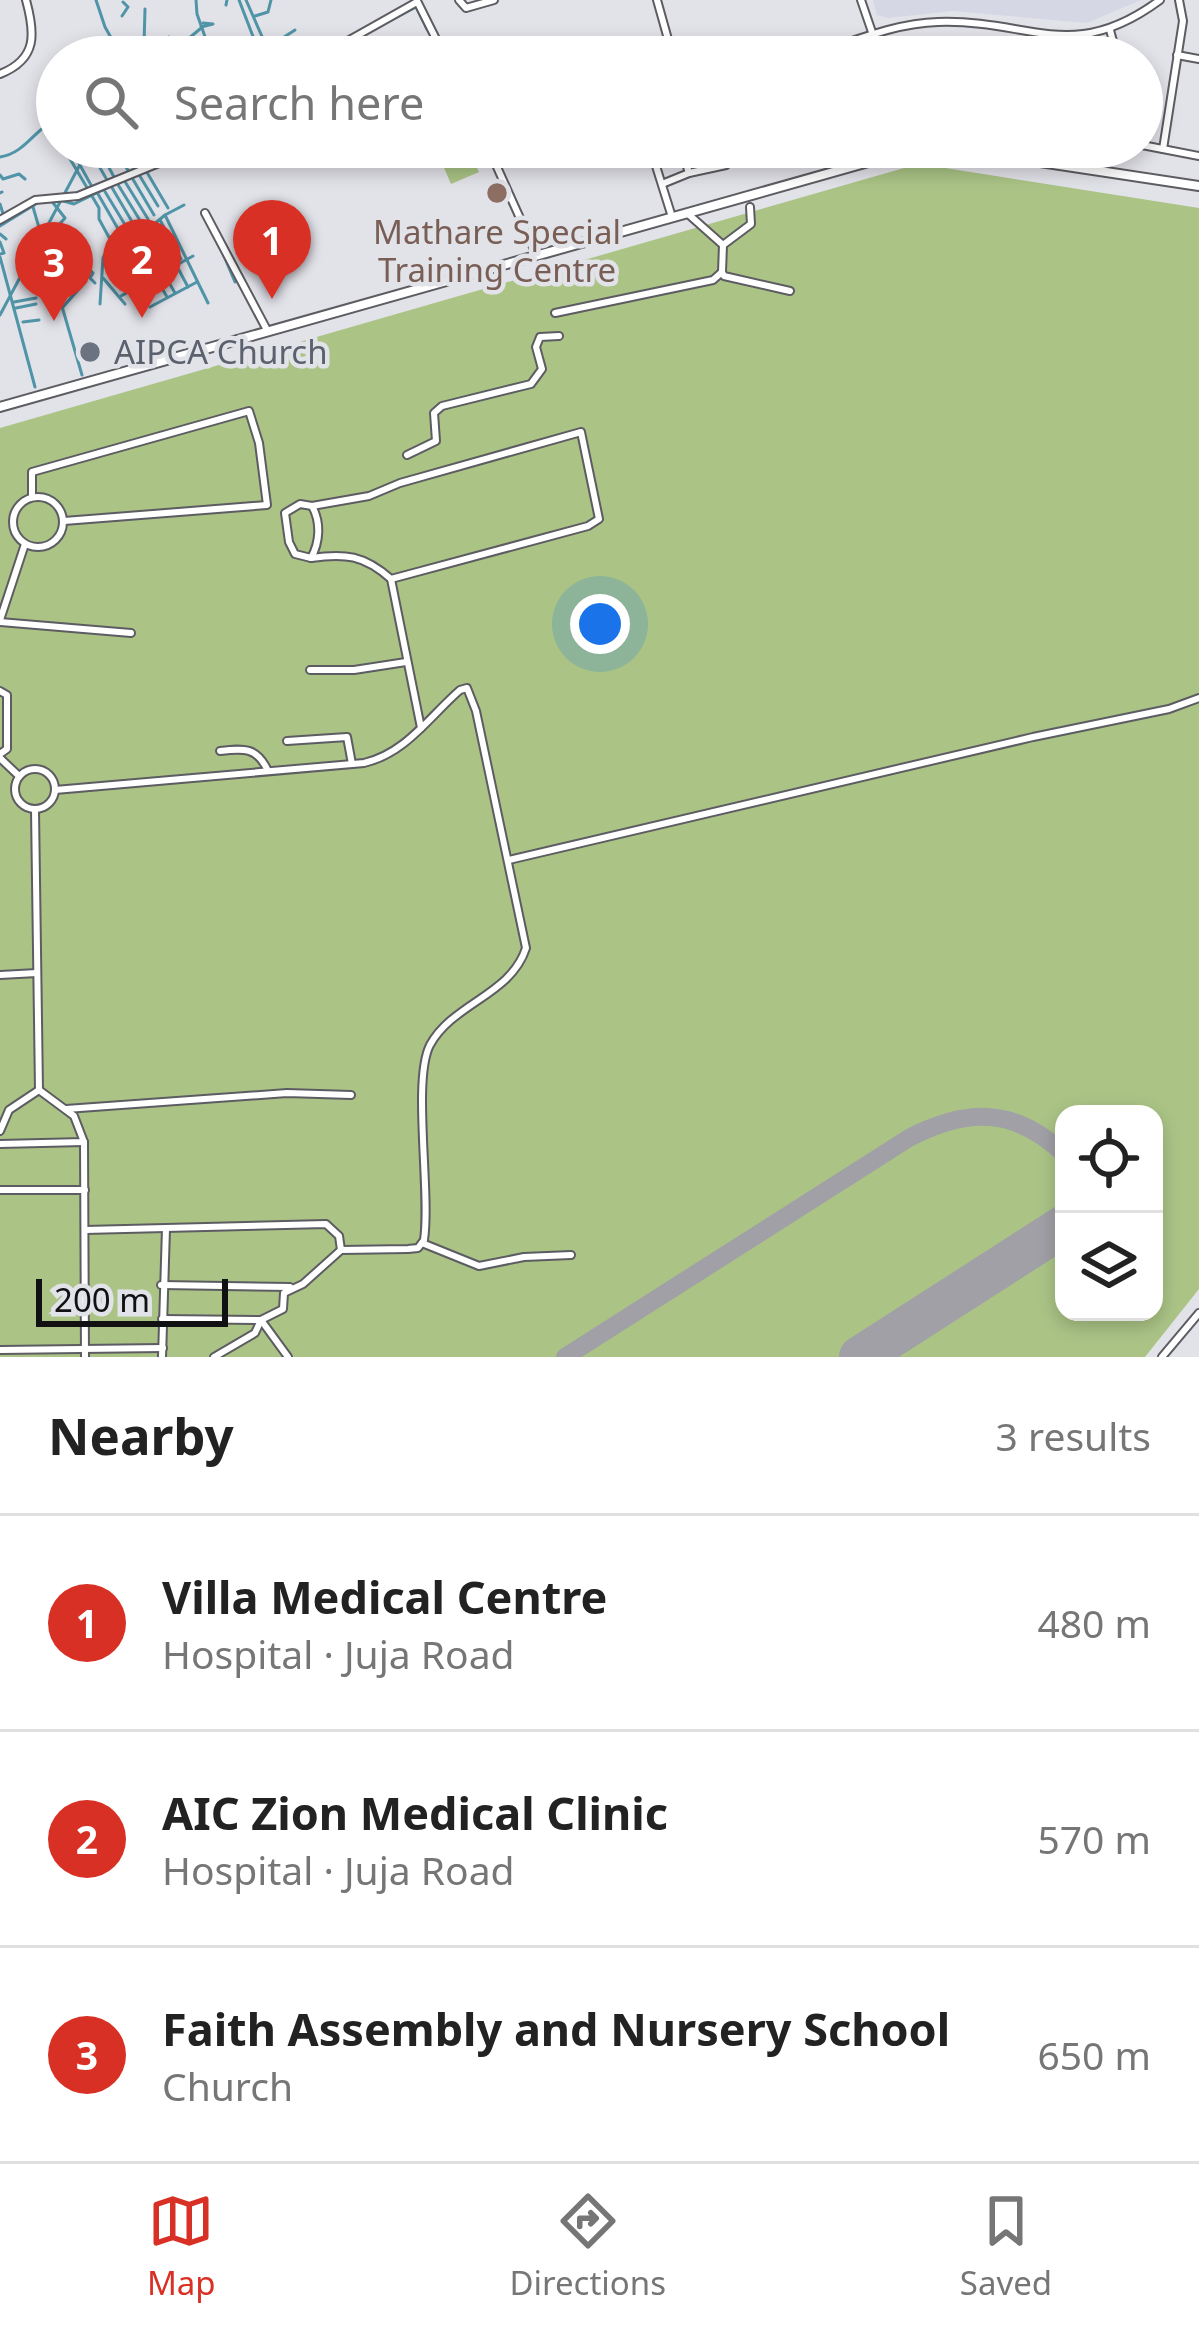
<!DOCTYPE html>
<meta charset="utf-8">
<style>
body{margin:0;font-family:"Noto Sans",sans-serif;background:#f2f2f2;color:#222}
.controls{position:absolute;right:36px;bottom:36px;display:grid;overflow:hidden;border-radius:24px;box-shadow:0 6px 18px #0003}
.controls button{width:108px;height:108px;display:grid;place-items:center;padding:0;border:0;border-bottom:3px solid #e0e0e0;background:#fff;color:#222;font:60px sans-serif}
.scale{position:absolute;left:36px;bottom:30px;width:192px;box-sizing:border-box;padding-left:12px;border:6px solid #111113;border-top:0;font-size:33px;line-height:42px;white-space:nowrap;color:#111113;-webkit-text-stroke:9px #e2e2e9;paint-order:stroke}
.you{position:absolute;left:600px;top:624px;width:42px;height:42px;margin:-30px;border:9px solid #fff;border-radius:50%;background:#1a73e8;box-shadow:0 0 0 18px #1a73e833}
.badge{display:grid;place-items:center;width:78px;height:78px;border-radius:50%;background:#d93025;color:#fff;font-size:39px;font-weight:700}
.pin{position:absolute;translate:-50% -99px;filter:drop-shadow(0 3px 6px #0008)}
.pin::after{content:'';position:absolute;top:63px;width:42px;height:36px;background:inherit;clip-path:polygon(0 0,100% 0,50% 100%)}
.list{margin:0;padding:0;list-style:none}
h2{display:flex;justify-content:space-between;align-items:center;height:156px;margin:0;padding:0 48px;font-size:51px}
h2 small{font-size:39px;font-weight:400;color:#767676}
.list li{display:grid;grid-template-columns:78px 1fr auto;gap:36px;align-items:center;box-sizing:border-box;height:216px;padding:0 48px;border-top:3px solid #e0e0e0}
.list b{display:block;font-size:45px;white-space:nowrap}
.list p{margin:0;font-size:39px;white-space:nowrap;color:#767676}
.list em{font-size:39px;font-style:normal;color:#767676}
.icon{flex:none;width:66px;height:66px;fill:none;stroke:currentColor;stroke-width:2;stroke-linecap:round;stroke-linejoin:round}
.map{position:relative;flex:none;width:1199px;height:1357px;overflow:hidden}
.search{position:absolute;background:#fff;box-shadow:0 6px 18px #0003;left:36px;right:36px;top:36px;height:132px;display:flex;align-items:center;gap:30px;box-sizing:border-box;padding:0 42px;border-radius:66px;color:#767676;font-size:45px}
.sheet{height:804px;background:#fff}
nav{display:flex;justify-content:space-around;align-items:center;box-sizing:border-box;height:168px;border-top:3px solid #e0e0e0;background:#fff;font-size:33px;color:#767676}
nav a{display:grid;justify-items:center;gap:6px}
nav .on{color:#d93025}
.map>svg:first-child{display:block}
.built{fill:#d6d7e5}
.green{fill:#abc486;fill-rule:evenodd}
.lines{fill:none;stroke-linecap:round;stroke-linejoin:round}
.stream{stroke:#4f94a7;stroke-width:3}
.taxiway{stroke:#a0a0a6;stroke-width:18}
.runway{stroke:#a0a0a6;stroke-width:42}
.minor-casing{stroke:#5c5c62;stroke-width:10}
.secondary-casing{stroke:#5c5c62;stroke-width:12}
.minor{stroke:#fff;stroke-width:6}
.secondary{stroke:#fff;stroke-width:8}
.education-dot{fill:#8d6e63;stroke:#e2e2e9;stroke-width:4.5}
.worship-dot{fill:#6b7280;stroke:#e2e2e9;stroke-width:4.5}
.labels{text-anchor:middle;stroke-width:9;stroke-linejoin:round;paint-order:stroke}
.education-label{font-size:33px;fill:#785e54;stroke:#e2e2e9}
.worship-label{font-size:33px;fill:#5b616d;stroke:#e2e2e9;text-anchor:start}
</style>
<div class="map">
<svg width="1199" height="1357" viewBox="0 0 1199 1357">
<rect width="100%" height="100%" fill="#e2e2e9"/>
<!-- built -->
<path class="built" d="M873 0H1141L1087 23 953 11 888 18 877 15Z"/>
<!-- green -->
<g class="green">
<path d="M435 147H467L479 172 451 184Z"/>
<path d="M926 165 1199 208V1289L1145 1357H0V428L904 168ZM1064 1114H1154V1312H1064Z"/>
</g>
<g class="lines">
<!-- stream -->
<g class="stream">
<path d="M96 0 105 27 122 57"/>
<path d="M196 0 197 14 209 48"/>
<path d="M239 0 261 57"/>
<path d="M246 0 271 57"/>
<path d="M413 0 427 29"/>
<path d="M226 5 227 0"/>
<path d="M122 16 128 7 123 2"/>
<path d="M255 16 268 12 271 0"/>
<path d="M389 21 416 7"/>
<path d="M201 27 213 24 203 23"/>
<path d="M188 39 200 29"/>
<path d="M144 44 159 57"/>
<path d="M267 48 295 30"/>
<path d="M124 56 144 44 145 9"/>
<path d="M163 57 169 37"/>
<path d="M172 57 197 53 206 57"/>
<path d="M49 123 57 137"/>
<path d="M63 147 99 208V219L111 241 103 258 100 304"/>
<path d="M70 147 91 185"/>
<path d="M88 147 107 180"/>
<path d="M98 147 114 177"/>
<path d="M131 147 143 166"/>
<path d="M117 152 129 172"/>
<path d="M0 157C26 153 35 128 57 119"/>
<path d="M145 169 168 208"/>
<path d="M138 173 158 206"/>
<path d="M0 175 3 179 19 174 25 179"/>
<path d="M131 176 154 215"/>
<path d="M124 180 148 219"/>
<path d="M117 183 141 222"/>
<path d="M111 186 134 225"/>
<path d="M104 190 130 233"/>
<path d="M0 193 2 192"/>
<path d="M98 194 121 234"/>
<path d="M50 199 65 218 54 230 57 246H65"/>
<path d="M60 200 74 204 117 183"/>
<path d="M0 204 4 217"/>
<path d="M33 207 82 375"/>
<path d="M165 215 208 303"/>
<path d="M160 220 181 259"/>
<path d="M155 225 188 287"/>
<path d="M0 226 39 202"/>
<path d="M148 230 173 275"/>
<path d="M0 234 6 239"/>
<path d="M143 237 175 293"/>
<path d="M111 241 118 252 123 250 165 215 184 205"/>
<path d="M0 242 4 253 0 254"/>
<path d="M136 242 167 297"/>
<path d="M132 249 152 290"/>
<path d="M222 251 235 282"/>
<path d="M107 253 134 301"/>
<path d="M125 253 146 294"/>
<path d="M0 257 35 387"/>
<path d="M69 257 82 265 78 270 84 275 89 269 93 273 90 278 95 283"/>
<path d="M56 272 76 246"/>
<path d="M103 278 125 304"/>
<path d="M121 296 193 256"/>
<path d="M14 302 36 298"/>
<path d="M63 307 86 281"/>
<path d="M150 307 197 282"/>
<path d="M16 308 36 304"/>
<path d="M0 315 84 157 77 147"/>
<path d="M23 322 39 320"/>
</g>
<!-- taxiway -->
<path class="taxiway" d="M565 1357 909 1138C967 1108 1015 1107 1064 1154"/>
<!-- runway -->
<path class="runway" d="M860 1357 1064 1226"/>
<!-- minor casing -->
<g class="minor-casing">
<g id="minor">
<path d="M459 0 466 8 494 0"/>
<path d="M657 0 673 57"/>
<path d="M861 0 873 35"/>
<path d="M417 1 445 57"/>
<path d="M1080 50 1117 56 1110 30"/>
<path d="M1177 55 1199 59"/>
<path d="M319 57 417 2"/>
<path d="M580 57 606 50"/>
<path d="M804 57C847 44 893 23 938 22 1031 19 1072 65 1160 0"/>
<path d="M1038 57 1042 36"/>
<path d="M0 74C38 59 35 33 26 0"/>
<path d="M1142 145 1199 156"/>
<path d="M488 147 537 256"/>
<path d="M650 147 672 217"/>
<path d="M681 147 689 173"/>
<path d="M1163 149 1183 21 1179 0"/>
<path d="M662 184 689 173 726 165"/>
<path d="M205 213 267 330"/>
<path d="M0 220 35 200 78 196 176 156 190 147"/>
<path d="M723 245 751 224 750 207"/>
<path d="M722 272 724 276 790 291"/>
<path d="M555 313 713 280 722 272 723 245 687 213"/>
<path d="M407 455 436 441 434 413 442 406 531 384 542 369 536 347 540 337 559 336"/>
<path d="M32 497V472L249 411 259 443 267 505 64 521"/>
<circle cx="38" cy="522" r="25"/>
<path d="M300 504 312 506C321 522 320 542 311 558L295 554 289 542 285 513Z"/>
<path d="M311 558C345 553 364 555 391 579L588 526 599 519 581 432 400 483 369 496 312 506"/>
<path d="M391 579 421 728"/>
<path d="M0 620 25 544"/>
<path d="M0 622 131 633"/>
<path d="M310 670H354L406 662"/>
<path d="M0 691 7 695V749L0 754"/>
<path d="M287 741 347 737 352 764"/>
<path d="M220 751C244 748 257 747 268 771"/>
<path d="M0 758 19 776"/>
<circle cx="35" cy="789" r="20"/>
<path d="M55 790 364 763C406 753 429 717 460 690L467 688 476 711 526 948C511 995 453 1003 430 1045 412 1080 431 1192 424 1240L418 1248 408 1249 341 1250 303 1284 284 1293 283 1309 261 1320 255 1333 214 1357"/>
<path d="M35 810 39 1090"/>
<path d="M509 860 1033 737 1169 709 1199 698"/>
<path d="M0 975 37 973"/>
<path d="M66 1109 287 1093 351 1095"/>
<path d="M0 1131 9 1110 39 1090"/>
<path d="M84 1142 85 1357"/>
<path d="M0 1144 84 1142 74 1116 39 1090"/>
<path d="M0 1190H85"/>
<path d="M85 1230 326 1224 339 1236 341 1250"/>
<path d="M422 1243 479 1266 524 1257 571 1255"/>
<path d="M161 1285 290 1287"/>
<path d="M162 1319 261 1320 288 1357"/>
<path d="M0 1350 163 1348"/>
<path d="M162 1357 166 1229"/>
<path d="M1162 1357 1199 1313"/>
</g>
</g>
<!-- secondary casing -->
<g class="secondary-casing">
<path id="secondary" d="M0 407 911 150 954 149 1199 186"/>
</g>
<!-- minor -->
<use href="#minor" class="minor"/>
<!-- secondary -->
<use href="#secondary" class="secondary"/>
</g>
<!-- markers -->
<circle class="education-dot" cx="497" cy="193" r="12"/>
<circle class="worship-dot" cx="90" cy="352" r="12"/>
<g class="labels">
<!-- education labels -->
<g class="education-label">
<text x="497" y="244">Mathare Special<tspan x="497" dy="38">Training Centre</tspan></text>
</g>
<!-- worship labels -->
<g class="worship-label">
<text x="114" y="364">AIPCA Church</text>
</g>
</g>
</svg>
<div class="controls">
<button><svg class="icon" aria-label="locate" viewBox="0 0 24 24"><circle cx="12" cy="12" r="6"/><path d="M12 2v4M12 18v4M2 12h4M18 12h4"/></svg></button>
<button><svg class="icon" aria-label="layers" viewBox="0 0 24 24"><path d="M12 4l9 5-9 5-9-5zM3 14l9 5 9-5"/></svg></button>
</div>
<div class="scale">200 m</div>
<div class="you"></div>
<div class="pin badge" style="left:272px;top:299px">1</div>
<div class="pin badge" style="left:142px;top:318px">2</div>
<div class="pin badge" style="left:54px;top:321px">3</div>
<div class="search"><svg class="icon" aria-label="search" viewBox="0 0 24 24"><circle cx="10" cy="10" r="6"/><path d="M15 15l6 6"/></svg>Search here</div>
</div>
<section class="sheet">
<h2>Nearby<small>3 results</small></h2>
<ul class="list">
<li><span class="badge">1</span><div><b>Villa Medical Centre</b><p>Hospital · Juja Road</p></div><em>480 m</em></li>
<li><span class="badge">2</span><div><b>AIC Zion Medical Clinic</b><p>Hospital · Juja Road</p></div><em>570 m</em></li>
<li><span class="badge">3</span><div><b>Faith Assembly and Nursery School</b><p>Church</p></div><em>650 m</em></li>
</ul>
</section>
<nav>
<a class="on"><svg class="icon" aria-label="map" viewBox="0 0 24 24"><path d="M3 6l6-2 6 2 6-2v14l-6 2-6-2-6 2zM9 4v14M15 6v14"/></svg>Map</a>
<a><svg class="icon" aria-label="directions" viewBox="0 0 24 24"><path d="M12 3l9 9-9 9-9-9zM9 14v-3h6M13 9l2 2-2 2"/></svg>Directions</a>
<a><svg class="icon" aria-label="saved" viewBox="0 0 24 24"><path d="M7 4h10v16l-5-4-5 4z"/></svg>Saved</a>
</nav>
